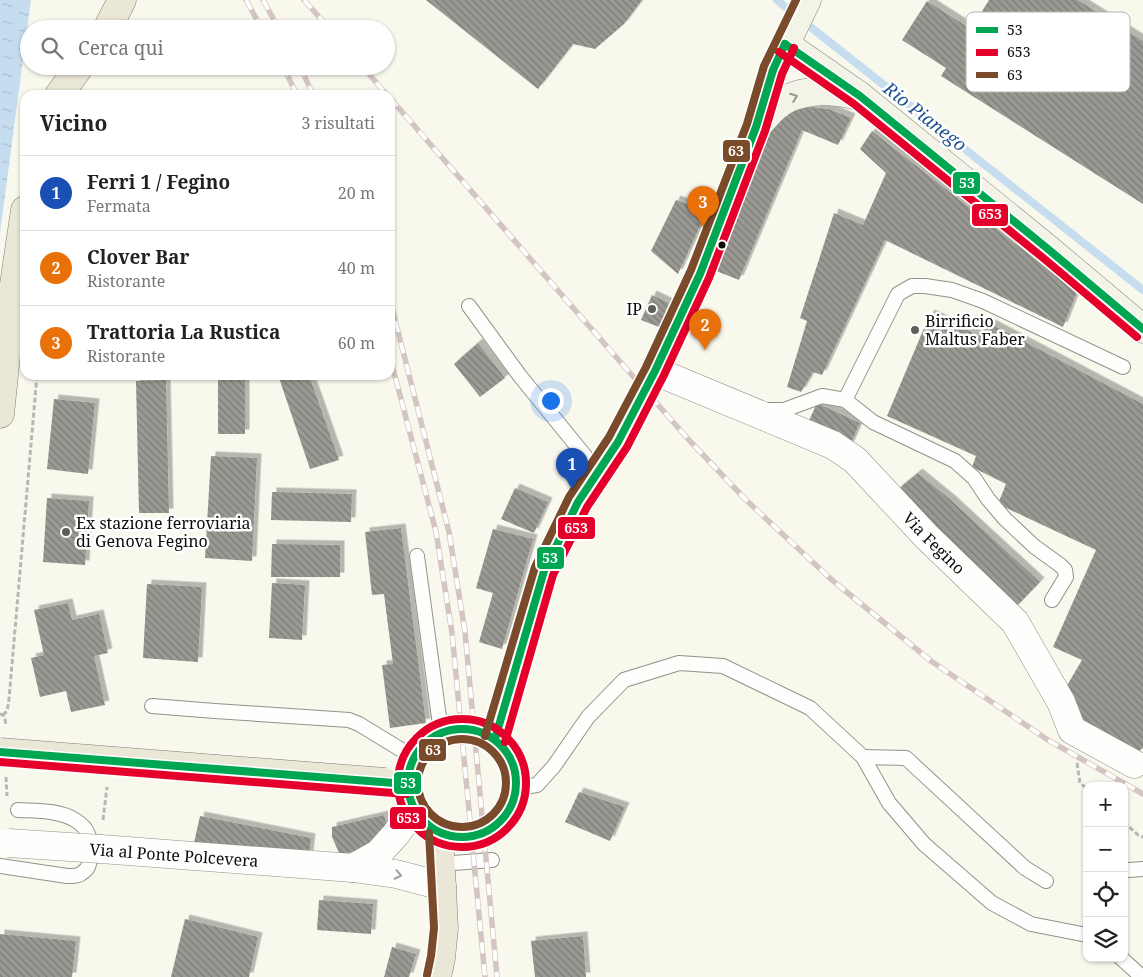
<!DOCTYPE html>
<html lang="it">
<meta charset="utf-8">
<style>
body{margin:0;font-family:"Noto Serif",serif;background:#f2f2f2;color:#222}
.controls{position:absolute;right:15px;bottom:15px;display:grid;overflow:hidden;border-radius:10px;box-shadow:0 1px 4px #0004}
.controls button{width:45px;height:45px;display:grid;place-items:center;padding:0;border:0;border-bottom:1px solid #e0e0e0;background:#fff;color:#222;font:25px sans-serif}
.you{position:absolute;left:550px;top:400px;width:18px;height:18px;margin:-12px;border:4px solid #fff;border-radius:50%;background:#1a73e8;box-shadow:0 0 0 8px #1a73e833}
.badge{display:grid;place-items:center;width:32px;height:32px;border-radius:50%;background:#d93025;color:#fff;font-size:16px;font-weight:700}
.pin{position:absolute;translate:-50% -41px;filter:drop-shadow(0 1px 2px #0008)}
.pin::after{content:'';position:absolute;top:26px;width:18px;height:15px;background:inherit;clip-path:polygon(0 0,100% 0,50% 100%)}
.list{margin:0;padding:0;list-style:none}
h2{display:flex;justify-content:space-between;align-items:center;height:65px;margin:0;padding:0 20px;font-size:21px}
h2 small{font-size:16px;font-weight:400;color:#767676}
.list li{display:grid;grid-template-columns:32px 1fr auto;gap:15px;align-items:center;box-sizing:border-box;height:75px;padding:0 20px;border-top:1px solid #e0e0e0}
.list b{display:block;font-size:19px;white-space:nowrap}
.list p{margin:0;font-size:16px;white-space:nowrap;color:#767676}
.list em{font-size:16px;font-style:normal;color:#767676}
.icon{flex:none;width:28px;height:28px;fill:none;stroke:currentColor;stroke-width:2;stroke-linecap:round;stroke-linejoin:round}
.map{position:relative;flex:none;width:1143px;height:977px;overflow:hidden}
.search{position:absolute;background:#fff;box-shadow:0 1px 4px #0004;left:20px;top:20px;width:375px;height:55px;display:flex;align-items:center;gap:12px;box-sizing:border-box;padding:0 18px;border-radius:28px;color:#767676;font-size:19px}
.panel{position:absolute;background:#fff;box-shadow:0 1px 4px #0004;left:20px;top:90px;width:375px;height:290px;border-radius:15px}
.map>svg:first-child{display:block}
.water{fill:url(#water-ripples)}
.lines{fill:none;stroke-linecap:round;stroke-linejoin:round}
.stream{stroke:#c6ddf0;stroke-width:8}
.building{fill:url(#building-back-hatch);filter:url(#shadow)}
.service-casing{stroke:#92918c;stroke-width:16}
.minor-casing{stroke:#92918c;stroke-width:29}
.secondary-casing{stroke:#888883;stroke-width:29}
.primary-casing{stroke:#7f7e7a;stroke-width:29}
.path{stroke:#b7b7b5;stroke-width:3;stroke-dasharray:5 2.5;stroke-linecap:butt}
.service{stroke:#fefefc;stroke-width:14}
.minor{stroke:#fefefc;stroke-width:28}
.secondary{stroke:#f3f3e7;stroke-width:28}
.primary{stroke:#eae7d7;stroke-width:28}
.rail-casing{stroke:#d4c5c2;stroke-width:5.5}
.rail{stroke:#fff;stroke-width:4;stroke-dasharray:11;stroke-linecap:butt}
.minor-bridge-casing{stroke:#92918c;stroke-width:29;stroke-linecap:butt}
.primary-bridge-casing{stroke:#7f7e7a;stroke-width:29;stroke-linecap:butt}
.minor-bridge{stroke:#fefefc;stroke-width:28}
.primary-bridge{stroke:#eae7d7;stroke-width:28}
.bus-1-casing{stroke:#fff;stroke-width:11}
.bus-2-casing{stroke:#fff;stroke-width:11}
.bus-3-casing{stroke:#fff;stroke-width:11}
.bus-1{stroke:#00a651;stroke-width:8}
.bus-2{stroke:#e4002b;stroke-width:8}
.bus-3{stroke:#7a4b2a;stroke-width:8}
.oneway{stroke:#96968f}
.oneway2{stroke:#9c9c9b}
.bus-dot{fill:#0a0a0a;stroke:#fff;stroke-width:2}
.poi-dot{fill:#5e5d59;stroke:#fff;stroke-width:2}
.labels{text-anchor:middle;stroke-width:5;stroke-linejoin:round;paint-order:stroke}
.poi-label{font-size:16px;fill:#0a0a0a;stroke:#fff;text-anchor:start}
.street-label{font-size:16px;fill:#0a0a0a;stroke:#fff}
.water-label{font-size:18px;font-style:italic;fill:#1c5292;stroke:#fff}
.key{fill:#fff;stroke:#b6b6b6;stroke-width:1}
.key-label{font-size:14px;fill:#0a0a0a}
.line-badge{stroke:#fff;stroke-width:2}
.badge-label{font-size:14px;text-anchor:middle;font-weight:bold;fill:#fff}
</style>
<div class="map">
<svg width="1143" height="977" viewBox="0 0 1143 977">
<defs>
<pattern id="water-ripples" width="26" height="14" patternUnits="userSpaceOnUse" patternTransform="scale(1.25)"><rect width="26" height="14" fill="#c6ddf0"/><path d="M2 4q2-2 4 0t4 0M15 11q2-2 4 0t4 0" fill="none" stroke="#a9bccc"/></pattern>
<pattern id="building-back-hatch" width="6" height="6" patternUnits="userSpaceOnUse" patternTransform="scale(1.25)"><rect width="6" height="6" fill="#9b9993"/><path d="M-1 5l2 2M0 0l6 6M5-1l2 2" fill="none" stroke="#7d7b76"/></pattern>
<filter id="shadow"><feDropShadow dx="4.5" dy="-4.5" stdDeviation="0" flood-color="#0004"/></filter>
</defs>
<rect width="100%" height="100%" fill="#f9f8ed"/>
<!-- water -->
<path class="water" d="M0 0H31L0 233Z"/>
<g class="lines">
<!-- stream -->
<g class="stream">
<path d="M777 0 794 14"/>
<path d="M803 21 1143 290"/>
</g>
</g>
<!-- building -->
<g class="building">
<path d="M426 0H642L624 24 595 49 573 44 538 89Z"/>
<path d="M989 0H1078L1143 41V204L941 76 946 68 902 40 927 1 971 29Z"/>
<path d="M790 107H809L829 109 851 118 838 145 802 130 739 280 706 267 758 138Z"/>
<path d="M872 131 1077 292 1063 327 885 240 822 375 813 372 801 392 787 387 807 321 800 318 834 213 863 225 886 173 860 149Z"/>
<path d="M676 200 707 211 678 274 651 251Z"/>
<path d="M652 295 669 303 659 327 641 320Z"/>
<path d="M930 314 981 336 987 322 1143 404V748L1138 752 1078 723 1062 694 1082 660 1053 647 1096 550 998 504 1006 484 972 467 976 456 887 416Z"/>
<path d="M478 343 505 378 480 397 454 364Z"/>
<rect x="218" y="375" width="27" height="59"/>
<path d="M278 375H309L339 460 310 469Z"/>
<path d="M166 380 169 513H139L136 381Z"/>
<path d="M54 399 95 403 88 474 47 469Z"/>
<path d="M817 403 860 423 849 447 806 427Z"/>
<path d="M211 456 257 458 252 561 205 558Z"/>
<path d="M918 473 951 500 1040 582 1014 609 897 490Z"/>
<path d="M515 488 548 502 534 533 501 519Z"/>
<path d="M272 492 352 494 351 522 271 520Z"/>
<path d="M47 498 89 501 85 565 43 562Z"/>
<path d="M401 528 426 723 390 728 382 665 393 664 384 594 372 595 365 532Z"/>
<path d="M493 529 533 539 502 649 479 642 493 593 476 588Z"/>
<path d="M272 544 340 545V577H271Z"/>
<path d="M272 583 305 585 302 640 269 638Z"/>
<path d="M147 584 202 587 198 662 143 658Z"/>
<path d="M68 603 72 620 99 614 108 653 94 656 105 705 71 712 66 691 40 697 31 658 44 655 34 610Z"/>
<path d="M579 792 625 807 610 841 565 822Z"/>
<path d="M384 815 387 826 381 836 365 846 352 852 340 855 332 837V827Z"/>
<path d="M200 816 311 838 309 855 194 843Z"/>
<path d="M319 900 373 904 371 934 317 930Z"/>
<path d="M185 919 258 937 249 977H171Z"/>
<path d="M0 934 76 941 72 977H0Z"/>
<path d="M583 936 586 977H535L531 941Z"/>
<path d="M392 947 416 954 409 977H384Z"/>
</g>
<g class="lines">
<!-- service casing -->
<g class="service-casing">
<g id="service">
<path d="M469 306 520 376 598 472"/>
<path d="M845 400 873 422 955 461 974 478 988 499 1005 519 1035 547 1060 565 1065 570 1066 577 1052 600"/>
<path d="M767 410H784L822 396 845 400 898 294 912 286H925L952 290 983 301 1123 367"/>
<path d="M417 556 441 732"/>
<path d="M152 706 215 711 349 720 359 724 413 757"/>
<path d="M863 757 906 758 1025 868 1046 881"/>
<path d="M517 788 537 785 554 766 588 717 624 680 679 663 723 666 810 708 863 757 889 803 924 844 992 903 1031 924 1087 935"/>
<path d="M441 864 492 860"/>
<path d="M0 866 67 876C72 876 77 877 82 873 85 871 88 868 89 864 90 858 91 840 88 834 86 828 80 823 75 820 59 810 37 811 18 810"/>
<path d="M1129 870 1143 869"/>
<path d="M1121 958 1142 977"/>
</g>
</g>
<!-- minor casing -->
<g class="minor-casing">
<g id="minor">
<path id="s1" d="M655 371 833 445 855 460 927 537 1015 622 1061 702 1072 730 1134 764"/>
<path d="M101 849 353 868 396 874 442 886"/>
<path d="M353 868 378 854 396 834 414 809"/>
</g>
</g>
<!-- secondary casing -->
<g class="secondary-casing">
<g id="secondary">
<path d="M785 44 860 96 1048 249 1143 329"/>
<path d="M756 127C763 121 768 113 775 107 797 88 831 89 857 96"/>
<path d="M495 739 544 571 562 533 578 502 618 442 655 371 700 274 756 127 773 70 807 0"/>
</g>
</g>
<!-- primary casing -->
<g class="primary-casing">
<g id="primary">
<path d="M107 29 122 0"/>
<path d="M59 95 80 66"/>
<path d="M0 414 12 298 25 210"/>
<circle cx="462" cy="783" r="54"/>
<path d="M437 977 441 958 444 928 439 832"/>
</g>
</g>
<!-- path -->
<g class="path">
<path d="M0 714 3 715 5 719 6 726"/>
<path d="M3 715C8 711 8 706 9 699L37 375"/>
<path d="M1077 763 1080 783 1087 789"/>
<path d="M6 777 7 796"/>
<path d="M103 820 107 787"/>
<path d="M1124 822 1138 835 1143 837"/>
<path d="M490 830 491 842"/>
</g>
<!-- service -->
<use href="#service" class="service"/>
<!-- minor -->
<use href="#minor" class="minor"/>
<!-- secondary -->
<use href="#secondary" class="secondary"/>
<!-- primary -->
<use href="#primary" class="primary"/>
<!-- rail casing -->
<g class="rail-casing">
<g id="rail">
<path d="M246 0 262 29"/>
<path d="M263 0 279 29"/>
<path d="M304 0 330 29"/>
<path d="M283 66 297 95"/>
<path d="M300 66 313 95"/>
<path d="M362 66 387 95"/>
<path d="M390 98 630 373 689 440 746 500 832 580 931 661 1048 740 1143 794"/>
<path d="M390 300 449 532 465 632 497 977"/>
<path d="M390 357 436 532 452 633 485 977"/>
</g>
</g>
<!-- rail -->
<use href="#rail" class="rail"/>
<!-- minor-bridge casing -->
<g class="minor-bridge-casing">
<path id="minor-bridge" d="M8 843 101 849"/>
</g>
<!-- primary-bridge casing -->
<g class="primary-bridge-casing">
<path id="primary-bridge" d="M0 752 385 782"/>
</g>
<!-- minor-bridge -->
<use href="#minor-bridge" class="minor-bridge"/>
<!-- primary-bridge -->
<use href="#primary-bridge" class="primary-bridge"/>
<!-- bus-1 casing -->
<g class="bus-1-casing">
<g id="bus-1">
<path d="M785 44 860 96 1048 249 1143 329"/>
<circle cx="462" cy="783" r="54"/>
<path d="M495 739 544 571 578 502 618 442 655 371 700 274 756 127 773 70 785 44"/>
<path d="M0 752 407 784"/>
</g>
</g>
<!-- bus-2 casing -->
<g class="bus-2-casing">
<g id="bus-2">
<path d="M779 52 854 104 1042 257 1137 337"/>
<circle cx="462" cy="783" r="64"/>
<path d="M505 742 553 575 587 507 627 447 664 375 709 278 765 131 782 74 794 48"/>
<path d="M0 762 406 794"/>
</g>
</g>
<!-- bus-3 casing -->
<g class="bus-3-casing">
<g id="bus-3">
<path d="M485 736 535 567 569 497 609 437 646 367 691 270 747 124 764 66 796 0"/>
<circle cx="462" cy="783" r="44"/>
<path d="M427 975 431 956 434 928 429 833"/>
</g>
</g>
<!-- bus-1 -->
<use href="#bus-1" class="bus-1"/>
<!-- bus-2 -->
<use href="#bus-2" class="bus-2"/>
<!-- bus-3 -->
<use href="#bus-3" class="bus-3"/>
</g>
<!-- one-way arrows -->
<defs><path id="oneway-chevron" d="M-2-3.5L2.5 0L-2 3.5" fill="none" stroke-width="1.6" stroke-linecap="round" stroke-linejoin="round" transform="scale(1.25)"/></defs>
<use class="oneway" href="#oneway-chevron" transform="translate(794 97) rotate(-21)"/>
<use class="oneway2" href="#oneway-chevron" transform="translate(398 875) rotate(12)"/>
<!-- markers -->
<circle class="bus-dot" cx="722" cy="245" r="4.5"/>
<g class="poi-dot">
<circle cx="652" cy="309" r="5"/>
<circle cx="915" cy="330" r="5"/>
<circle cx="66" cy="532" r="5"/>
</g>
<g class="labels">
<!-- poi labels -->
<g class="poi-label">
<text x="642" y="315" text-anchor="end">IP</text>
<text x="925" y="327">Birrificio<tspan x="925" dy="18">Maltus Faber</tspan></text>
<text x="76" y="529">Ex stazione ferroviaria<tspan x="76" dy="18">di Genova Fegino</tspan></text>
</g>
<!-- street labels -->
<g class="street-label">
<text dy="6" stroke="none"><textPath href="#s1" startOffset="334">Via Fegino</textPath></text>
<text transform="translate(174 855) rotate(4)" y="6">Via al Ponte Polcevera</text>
</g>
<!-- water labels -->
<g class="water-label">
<text transform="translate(925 117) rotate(38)" y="6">Rio Pianego</text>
</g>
</g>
<!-- legend -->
<rect x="966" y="12" width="164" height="80" rx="8" class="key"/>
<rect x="976" y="27" width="22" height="6" fill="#00a651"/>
<rect x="976" y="49" width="22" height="7" fill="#e4002b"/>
<rect x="976" y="72" width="22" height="6" fill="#7a4b2a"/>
<g class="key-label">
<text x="1007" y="35">53</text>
<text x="1007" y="57">653</text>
<text x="1007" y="80">63</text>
</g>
<g class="line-badge">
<rect x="722" y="139" width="29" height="24" rx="5" fill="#7a4b2a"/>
<rect x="952" y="171" width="29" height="24" rx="5" fill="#00a651"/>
<rect x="971" y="203" width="38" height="24" rx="5" fill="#e4002b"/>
<rect x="557" y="516" width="39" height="24" rx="5" fill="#e4002b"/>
<rect x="536" y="546" width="29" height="24" rx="5" fill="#00a651"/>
<rect x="418" y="738" width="29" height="24" rx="5" fill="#7a4b2a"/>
<rect x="393" y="771" width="29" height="24" rx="5" fill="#00a651"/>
<rect x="389" y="806" width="38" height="24" rx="5" fill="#e4002b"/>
</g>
<g class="badge-label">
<text x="736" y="156">63</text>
<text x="967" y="188">53</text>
<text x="990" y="219">653</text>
<text x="576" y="533">653</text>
<text x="550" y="563">53</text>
<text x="433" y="755">63</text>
<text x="408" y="788">53</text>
<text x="408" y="823">653</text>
</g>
</svg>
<div class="controls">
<button>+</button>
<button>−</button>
<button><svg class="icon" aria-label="locate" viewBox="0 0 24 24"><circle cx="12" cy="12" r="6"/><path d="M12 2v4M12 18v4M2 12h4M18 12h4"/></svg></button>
<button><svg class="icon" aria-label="layers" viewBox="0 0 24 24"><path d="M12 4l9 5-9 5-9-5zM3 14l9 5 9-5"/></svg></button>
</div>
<div class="you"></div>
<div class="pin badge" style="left:572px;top:489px;background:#1a4fb4">1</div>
<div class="pin badge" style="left:705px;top:350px;background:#e8710a">2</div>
<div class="pin badge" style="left:703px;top:227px;background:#e8710a">3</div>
<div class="search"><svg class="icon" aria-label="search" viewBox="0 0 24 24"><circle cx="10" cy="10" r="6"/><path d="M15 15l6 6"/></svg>Cerca qui</div>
<section class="panel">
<h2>Vicino<small>3 risultati</small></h2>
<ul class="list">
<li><span class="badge" style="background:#1a4fb4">1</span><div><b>Ferri 1 / Fegino</b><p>Fermata</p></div><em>20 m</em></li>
<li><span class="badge" style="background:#e8710a">2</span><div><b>Clover Bar</b><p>Ristorante</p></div><em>40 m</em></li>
<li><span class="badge" style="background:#e8710a">3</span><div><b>Trattoria La Rustica</b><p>Ristorante</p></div><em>60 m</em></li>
</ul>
</section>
</div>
